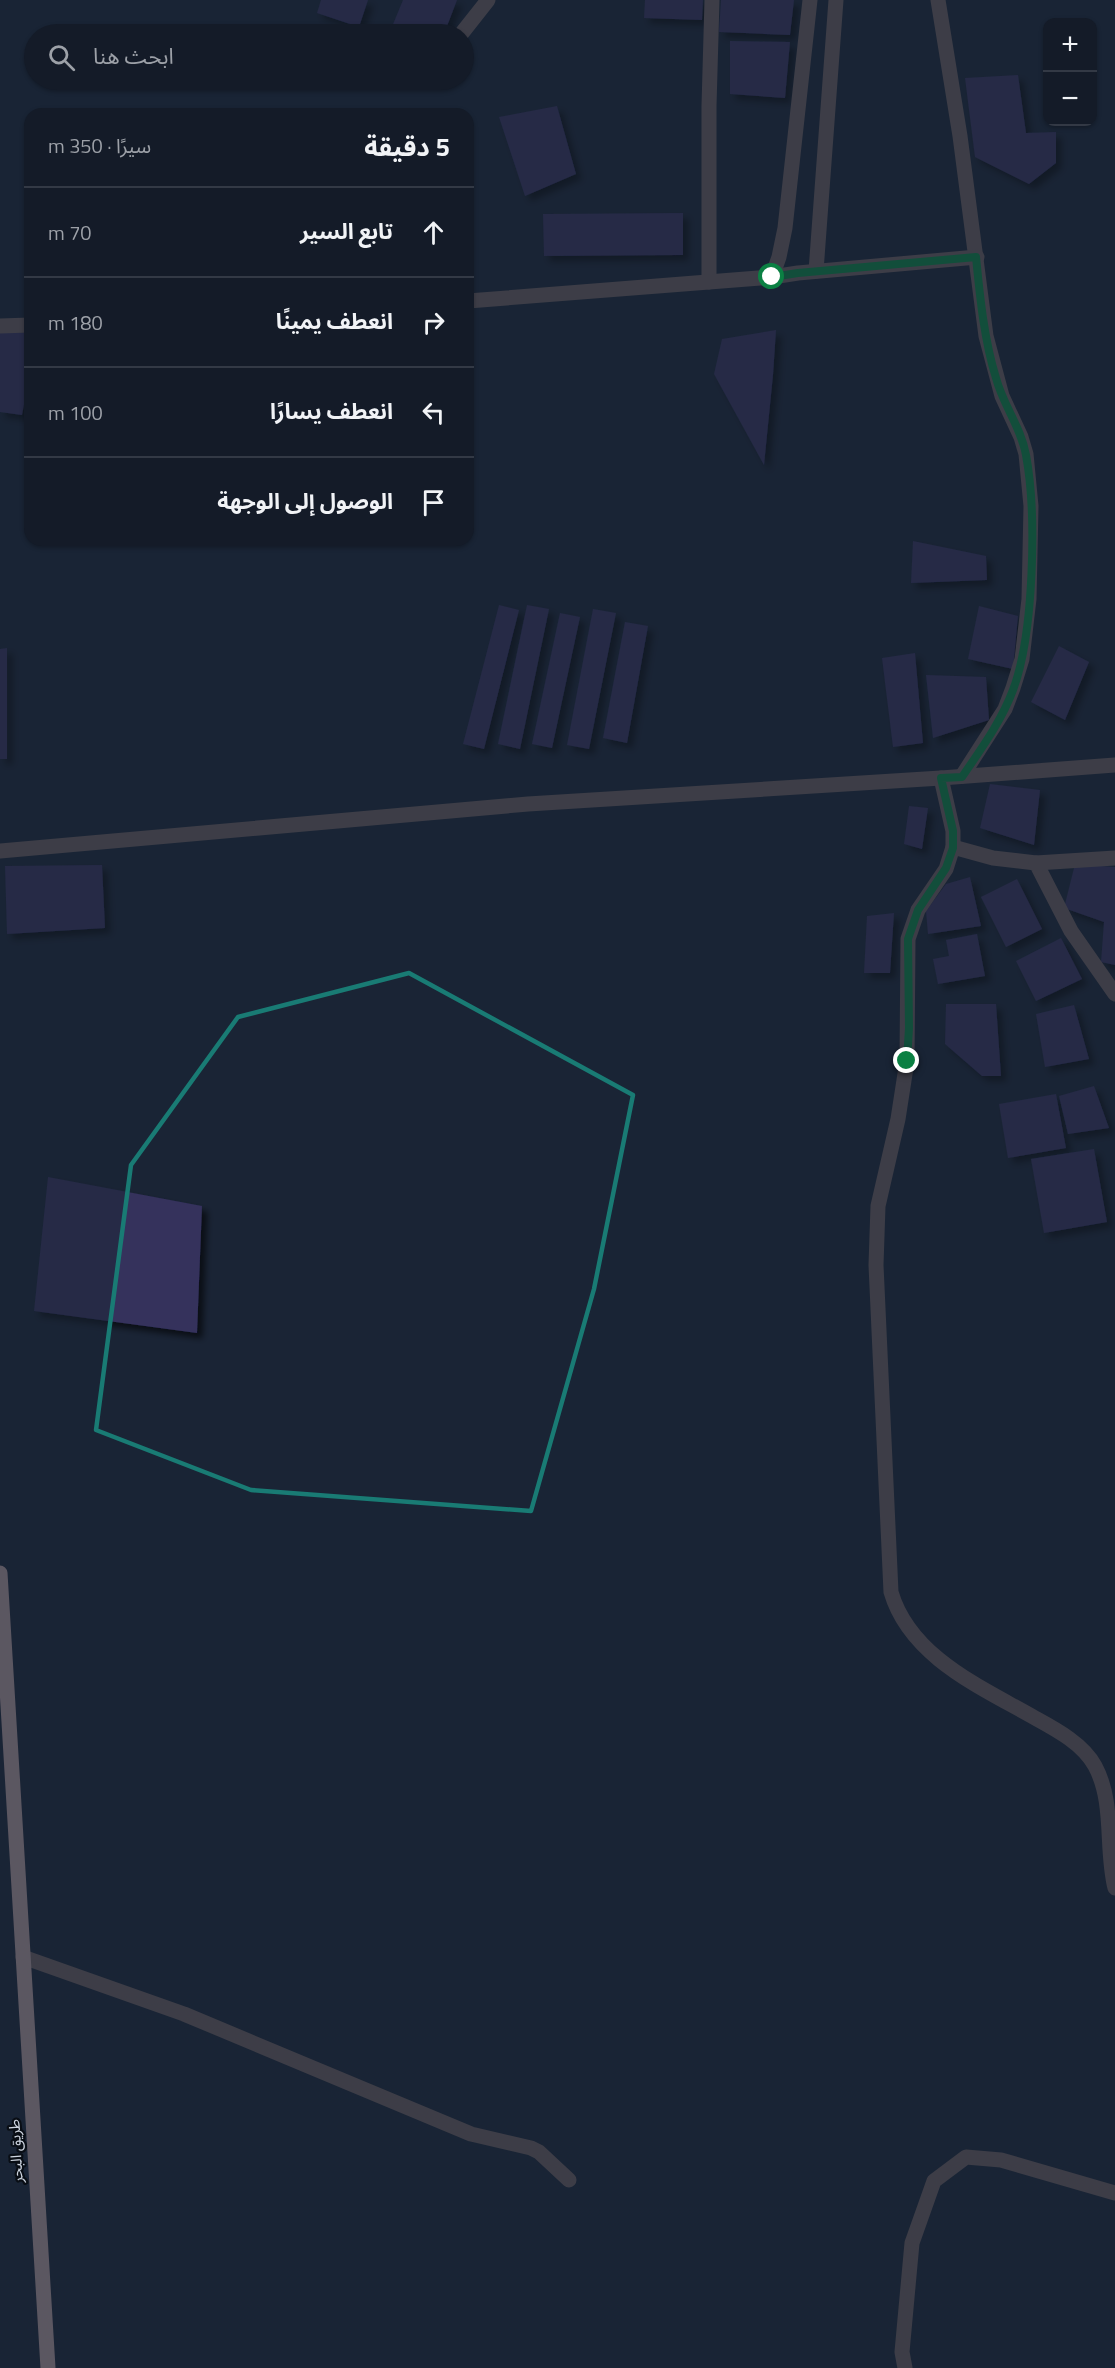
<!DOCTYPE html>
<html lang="ar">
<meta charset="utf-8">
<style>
body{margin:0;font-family:"Titillium Web","Noto Sans Arabic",sans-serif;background:#212834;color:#f1f3f6;direction:rtl}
.controls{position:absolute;right:18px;top:18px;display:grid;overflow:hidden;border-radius:12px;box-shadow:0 2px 4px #0004}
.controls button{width:54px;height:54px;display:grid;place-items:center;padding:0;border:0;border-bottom:2px solid #333945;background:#141b28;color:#f1f3f6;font:30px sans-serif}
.stop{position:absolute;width:18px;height:18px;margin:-14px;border:4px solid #0b8043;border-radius:50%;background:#fff}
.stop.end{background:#0b8043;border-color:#fff;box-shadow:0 2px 6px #0008}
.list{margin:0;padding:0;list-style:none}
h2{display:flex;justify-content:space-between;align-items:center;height:78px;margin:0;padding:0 24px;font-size:26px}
h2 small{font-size:20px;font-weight:400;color:#9da1a8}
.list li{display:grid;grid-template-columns:39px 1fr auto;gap:18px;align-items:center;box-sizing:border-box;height:90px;padding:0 24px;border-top:2px solid #333945}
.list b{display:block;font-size:22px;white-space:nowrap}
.list em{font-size:20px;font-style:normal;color:#9da1a8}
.icon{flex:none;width:33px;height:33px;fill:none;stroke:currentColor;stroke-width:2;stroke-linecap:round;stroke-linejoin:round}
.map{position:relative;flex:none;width:1115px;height:2368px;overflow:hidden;direction:ltr}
.search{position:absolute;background:#141b28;box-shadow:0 2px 4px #0004;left:24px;top:24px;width:450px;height:66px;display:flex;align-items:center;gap:15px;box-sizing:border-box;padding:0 21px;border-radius:33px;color:#9da1a8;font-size:22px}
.panel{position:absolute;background:#141b28;box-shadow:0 2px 4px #0004;left:24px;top:108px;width:450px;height:438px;border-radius:18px;direction:rtl}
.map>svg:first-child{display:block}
.building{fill:#34315c;filter:url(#shadow)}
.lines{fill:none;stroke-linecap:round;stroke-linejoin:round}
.minor{stroke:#685c5e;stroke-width:15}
.major{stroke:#ac9498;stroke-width:15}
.route{stroke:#0b8043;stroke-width:8}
.marked{fill:none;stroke:#197b74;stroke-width:4.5;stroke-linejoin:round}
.labels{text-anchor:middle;stroke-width:4.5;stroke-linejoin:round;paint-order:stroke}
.street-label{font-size:15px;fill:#ced5e0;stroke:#090e15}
</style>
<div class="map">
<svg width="1115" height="2368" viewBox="0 0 1115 2368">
<defs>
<filter id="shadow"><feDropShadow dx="5.5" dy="5.5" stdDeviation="3" flood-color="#0009"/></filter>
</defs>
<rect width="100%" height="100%" fill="#1a2435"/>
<!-- building -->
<g class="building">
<path d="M321 0H368L359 27 317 13Z"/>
<path d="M403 0H457L444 34H389Z"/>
<path d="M645 0H703L702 20 644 18Z"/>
<path d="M721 0H794L790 35 719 32Z"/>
<path d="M730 41 790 42 785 98 730 94Z"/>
<path d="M1018 75 1026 133 1056 132V163L1029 184 975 157 965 78Z"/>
<path d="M557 106 576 174 525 196 499 117Z"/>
<path d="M683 213V255L544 256 543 214Z"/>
<path d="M776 330 773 375 764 465 714 374 722 339Z"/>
<path d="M30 332V374L22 415 0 412V333Z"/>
<path d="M913 541 986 556 987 580 911 583Z"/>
<path d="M499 605 519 610 484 749 463 744Z"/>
<path d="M527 605 549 609 520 749 498 744Z"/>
<path d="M979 606 1018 616 1013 669 968 659Z"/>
<path d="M593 609 616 613 589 749 567 745Z"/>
<path d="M560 613 580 617 552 748 532 744Z"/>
<path d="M625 622 648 626 627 743 603 738Z"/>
<path d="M1059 646 1089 662 1065 720 1031 702Z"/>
<path d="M7 648V759H0V649Z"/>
<path d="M915 653 923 743 893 747 882 658Z"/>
<path d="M926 675 986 677 989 720 933 738Z"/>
<path d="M990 784 1040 790 1034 845 980 828Z"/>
<path d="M909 806 928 808 922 849 904 844Z"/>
<path d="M1075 864 1115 867V965L1101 962 1104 922 1064 908Z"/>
<path d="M102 865 105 928 7 934 5 866Z"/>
<path d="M970 877 981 926 928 934 926 911 946 884Z"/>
<path d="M1017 879 1042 929 1006 947 981 897Z"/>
<path d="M894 913 890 973H864L867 916Z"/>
<path d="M977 934 985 976 938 984 933 959 949 956 946 940Z"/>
<path d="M1061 938 1082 979 1036 1001 1016 961Z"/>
<path d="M946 1004H996L1001 1076H982L945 1044Z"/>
<path d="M1074 1005 1089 1059 1045 1067 1036 1014Z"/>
<path d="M1094 1086 1109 1128 1068 1134 1059 1096Z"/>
<path d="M1056 1094 1066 1148 1008 1158 999 1104Z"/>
<path d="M1094 1149 1107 1222 1044 1233 1031 1159Z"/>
<path d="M48 1177 202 1206 197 1333 34 1311Z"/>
</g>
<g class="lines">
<!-- minor -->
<g class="minor">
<path d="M938 0 960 136 986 336 1002 396 1021 437 1026 454 1031 506 1029 599 1022 659 1013 688 1005 709 962 776"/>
<path d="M462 33 488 0"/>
<path d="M816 271 836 0"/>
<path d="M772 277 779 257 785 228 810 0"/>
<path d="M709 282V106L712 0"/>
<path d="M468 301 772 277 798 273 977 257"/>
<path d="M0 326 30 325"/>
<path d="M941 778 953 831V847L946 869 918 910 908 939 907 1061 898 1119 878 1206 876 1265 891 1592C910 1657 981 1687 1035 1718 1057 1730 1083 1744 1095 1766 1115 1803 1105 1849 1115 1888"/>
<path d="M953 847 993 858 1036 863 1071 931 1115 994"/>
<path d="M0 851 528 804 941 778 1115 765"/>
<path d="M1036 863 1115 858"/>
<path d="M23 1957 184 2014 471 2134 531 2148 539 2152 569 2180"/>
<path d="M905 2368 902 2352 912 2243 934 2181 966 2157 1001 2160 1115 2193"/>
</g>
<!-- major -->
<path class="major" d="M0 1573 48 2368"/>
</g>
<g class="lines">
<!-- route -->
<path class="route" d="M772 277 798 273 976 257C980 297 984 339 996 378 1003 405 1021 427 1026 455 1037 514 1034 634 1013 690 1001 722 981 749 962 777L941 778 953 831V848L946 868 918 910 908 939 909 1028 907 1061"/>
</g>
<!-- marked area -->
<path d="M0 0H1115V2368H0ZM409 973 633 1095 594 1289 531 1511 251 1490 96 1430 131 1165 238 1017Z" fill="#1a2435" fill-opacity=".55" fill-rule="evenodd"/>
<path class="marked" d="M409 973 633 1095 594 1289 531 1511 251 1490 96 1430 131 1165 238 1017Z"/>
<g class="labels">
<!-- street labels -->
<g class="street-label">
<text transform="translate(16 2151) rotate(-93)" y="5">طريق البحر</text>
</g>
</g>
</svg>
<div class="controls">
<button>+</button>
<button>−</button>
</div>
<div class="stop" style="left:772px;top:277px"></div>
<div class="stop end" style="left:907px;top:1061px"></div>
<div class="search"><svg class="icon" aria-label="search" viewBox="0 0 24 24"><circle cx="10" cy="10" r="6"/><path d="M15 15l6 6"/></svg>ابحث هنا</div>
<section class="panel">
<h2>5 دقيقة<small>سيرًا · 350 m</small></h2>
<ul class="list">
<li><svg class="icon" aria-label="ahead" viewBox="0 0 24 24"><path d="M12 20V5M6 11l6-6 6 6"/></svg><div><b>تابع السير</b></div><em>70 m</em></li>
<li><svg class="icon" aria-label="right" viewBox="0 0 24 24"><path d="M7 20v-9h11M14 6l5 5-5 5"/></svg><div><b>انعطف يمينًا</b></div><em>180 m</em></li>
<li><svg class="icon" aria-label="left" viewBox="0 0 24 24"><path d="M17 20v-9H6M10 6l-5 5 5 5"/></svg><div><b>انعطف يسارًا</b></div><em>100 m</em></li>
<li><svg class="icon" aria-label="arrive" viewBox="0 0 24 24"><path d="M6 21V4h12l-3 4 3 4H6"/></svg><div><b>الوصول إلى الوجهة</b></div></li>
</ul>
</section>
</div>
